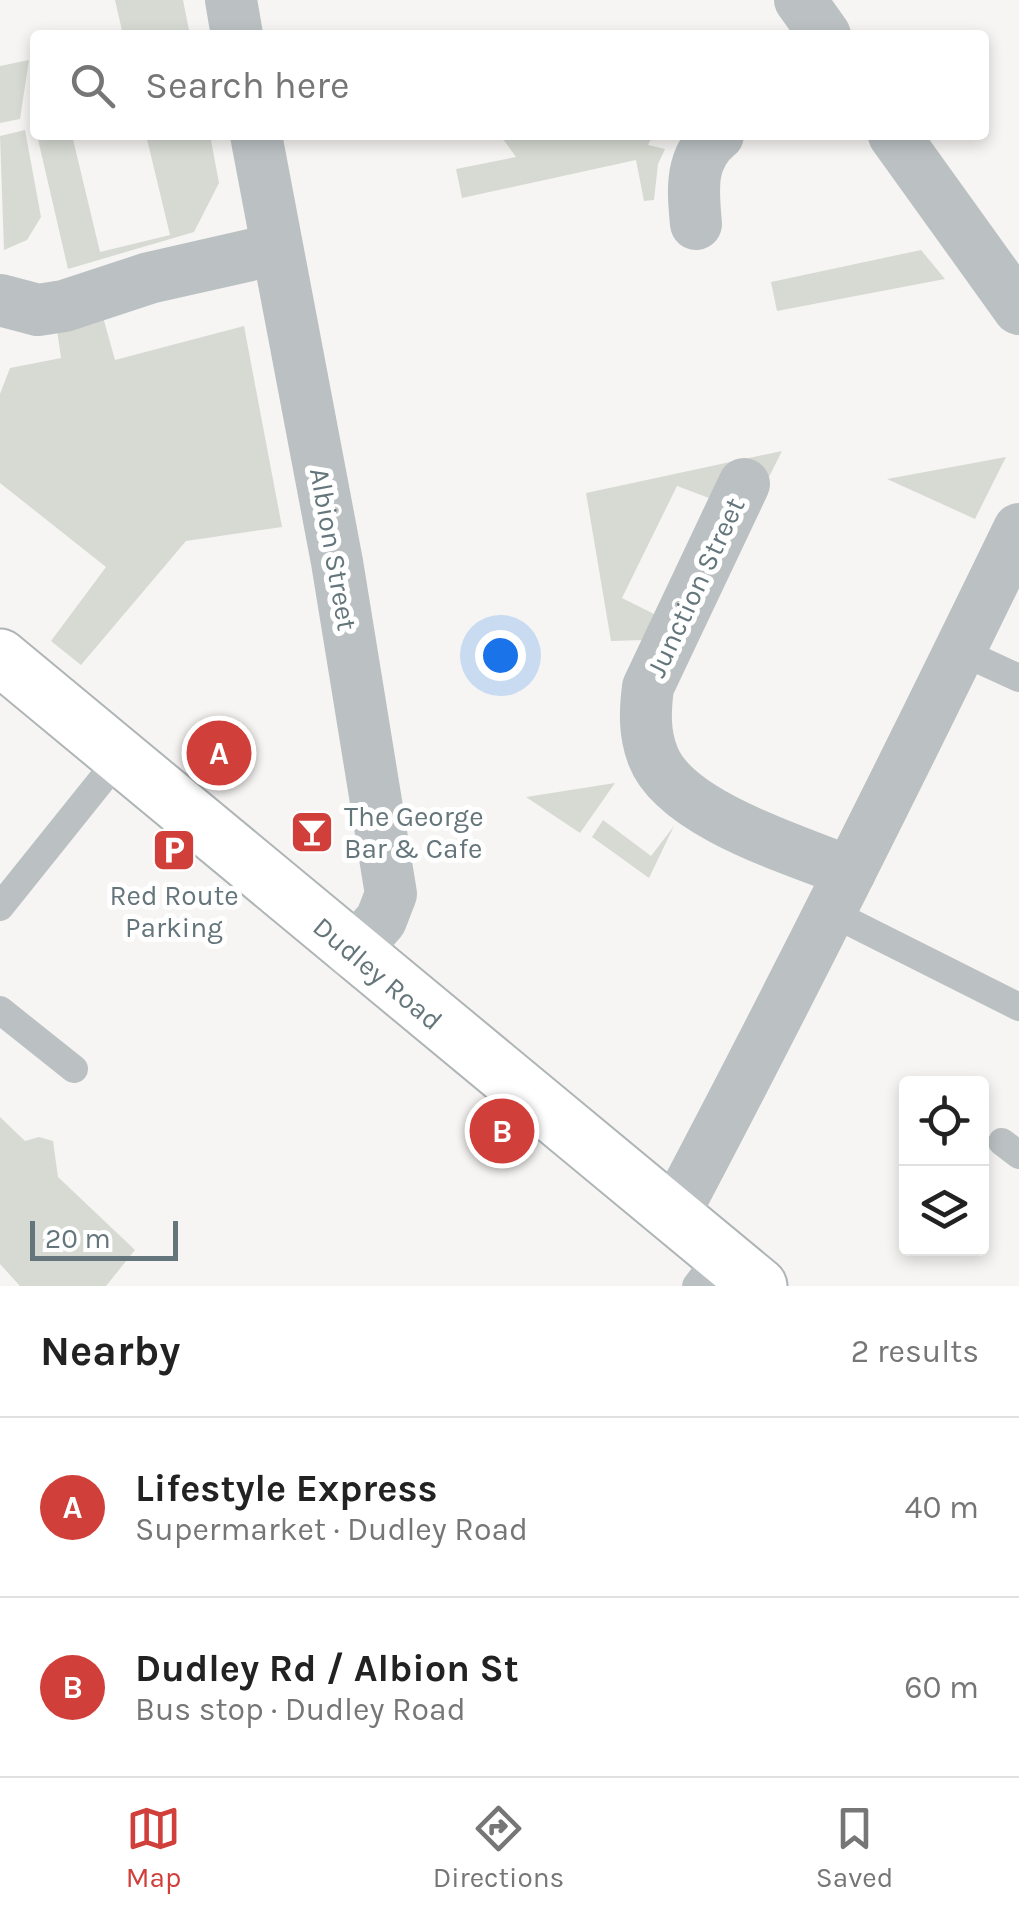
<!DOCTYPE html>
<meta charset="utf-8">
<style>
body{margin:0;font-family:Karla,sans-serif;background:#f2f2f2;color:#222}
.controls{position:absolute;right:30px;bottom:30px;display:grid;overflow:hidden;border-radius:10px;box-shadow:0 5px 15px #0003}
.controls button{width:90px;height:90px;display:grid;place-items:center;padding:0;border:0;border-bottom:2px solid #e0e0e0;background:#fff;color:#222;font:50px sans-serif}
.scale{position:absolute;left:30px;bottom:25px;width:148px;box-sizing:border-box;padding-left:10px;border:5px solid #64767b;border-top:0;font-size:28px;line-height:35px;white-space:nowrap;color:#64767b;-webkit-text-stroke:8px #fff;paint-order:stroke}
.you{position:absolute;left:500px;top:655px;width:35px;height:35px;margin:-25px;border:8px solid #fff;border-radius:50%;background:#1a73e8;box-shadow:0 0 0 15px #1a73e833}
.badge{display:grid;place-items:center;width:65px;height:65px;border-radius:50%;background:#d03f39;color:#fff;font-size:32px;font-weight:700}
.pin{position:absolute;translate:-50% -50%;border:5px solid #fff;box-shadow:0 2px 10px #0006}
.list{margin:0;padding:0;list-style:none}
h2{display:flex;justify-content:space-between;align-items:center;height:130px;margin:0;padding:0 40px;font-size:42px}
h2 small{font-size:32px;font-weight:400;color:#767676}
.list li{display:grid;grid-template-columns:65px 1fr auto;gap:30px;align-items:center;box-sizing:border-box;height:180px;padding:0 40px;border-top:2px solid #e0e0e0}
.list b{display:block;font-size:38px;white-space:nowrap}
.list p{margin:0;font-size:32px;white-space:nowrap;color:#767676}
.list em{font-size:32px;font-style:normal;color:#767676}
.icon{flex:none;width:55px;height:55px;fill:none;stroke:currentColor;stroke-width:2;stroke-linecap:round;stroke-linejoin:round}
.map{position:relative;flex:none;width:1019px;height:1286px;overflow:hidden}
.search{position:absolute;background:#fff;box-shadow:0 5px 15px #0003;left:30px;right:30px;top:30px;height:110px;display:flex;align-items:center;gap:25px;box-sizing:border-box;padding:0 35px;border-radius:10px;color:#767676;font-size:38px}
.sheet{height:490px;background:#fff}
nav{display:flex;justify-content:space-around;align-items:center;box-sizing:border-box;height:140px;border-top:2px solid #e0e0e0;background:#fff;font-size:28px;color:#767676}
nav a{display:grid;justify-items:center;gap:5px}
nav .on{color:#d03f39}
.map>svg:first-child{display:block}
.green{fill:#d7dad3}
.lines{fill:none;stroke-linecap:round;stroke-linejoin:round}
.primary-casing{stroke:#afb5b7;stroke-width:59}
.service{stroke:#bbc1c3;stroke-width:28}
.minor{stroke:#bbc1c3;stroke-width:52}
.primary{stroke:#fff;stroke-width:55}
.labels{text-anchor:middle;stroke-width:10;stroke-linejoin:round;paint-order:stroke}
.street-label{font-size:28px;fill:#64767b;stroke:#fff}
.poi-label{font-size:28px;fill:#64767b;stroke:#fff;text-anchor:start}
</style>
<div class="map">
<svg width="1019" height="1286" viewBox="0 0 1019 1286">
<rect width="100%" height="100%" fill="#f6f5f3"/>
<!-- green -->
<g class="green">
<path d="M115 0H183L190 35H123Z"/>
<path d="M29 60 20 119 0 123V66Z"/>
<path d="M25 130 41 217 27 240 4 250 0 136Z"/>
<path d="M37 135H72L100 252 170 235 146 135H210L219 183 194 232 68 269Z"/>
<path d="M500 135H653L648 145 665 149 658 164 654 200 644 201 636 160 462 198 456 169 516 157Z"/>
<path d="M921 250 945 279 777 311 771 282Z"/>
<path d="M103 317 115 360 244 326 282 527 186 541 81 665 51 641 106 567 0 483V394L10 368 61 358 57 330Z"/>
<path d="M782 451 766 483 709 498 677 486 622 598 658 616 645 640 611 641 586 493Z"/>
<path d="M1006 457 975 519 887 479Z"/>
<path d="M615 783 580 833 526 797Z"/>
<path d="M603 820 651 856 674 826 649 878 592 837Z"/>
<path d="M0 1117 25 1141 39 1137 53 1141 58 1177 135 1250 106 1286H20L0 1264Z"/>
</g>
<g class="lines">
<!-- primary casing -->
<g class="primary-casing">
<path id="primary" d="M0 657 759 1286"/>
</g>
<!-- service -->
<g class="service">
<path d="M960 651 1019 678"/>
<path d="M0 907 121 756"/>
<path d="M832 913 1019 1007"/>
<path d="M0 1010 74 1069"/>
<path d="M1002 1142 1019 1155"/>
<path d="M696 1286 720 1254"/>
</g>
<!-- minor -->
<g class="minor">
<path d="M231 0 237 35"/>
<path d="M800 0 825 35"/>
<path d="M256 135 337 562 391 894 381 920 352 953"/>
<path d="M894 135 1019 309"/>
<path d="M696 224C693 191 689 158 718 135"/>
<path d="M0 300 38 310 64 306 149 278 277 249"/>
<path d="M744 484 648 687C645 711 644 733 653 756 675 814 795 850 850 872"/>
<path d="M673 1216C793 989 907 760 1019 529"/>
</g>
<!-- primary -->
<use href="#primary" class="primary"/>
</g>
<!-- icons -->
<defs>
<g id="bar-square" transform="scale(2.25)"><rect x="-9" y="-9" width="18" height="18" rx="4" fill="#d03f39" stroke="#fff"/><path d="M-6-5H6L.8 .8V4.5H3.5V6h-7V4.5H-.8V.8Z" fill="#fff"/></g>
<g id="parking-square" transform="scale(2.25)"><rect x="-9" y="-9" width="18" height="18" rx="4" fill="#d03f39" stroke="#fff"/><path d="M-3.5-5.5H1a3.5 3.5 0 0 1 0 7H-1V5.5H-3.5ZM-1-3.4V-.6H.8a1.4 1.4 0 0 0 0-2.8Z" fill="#fff"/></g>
</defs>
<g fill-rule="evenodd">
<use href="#bar-square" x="312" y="832"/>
<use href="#parking-square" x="174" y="850"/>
</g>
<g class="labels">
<!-- street labels -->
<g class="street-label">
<text transform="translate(334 549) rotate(80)" y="10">Albion Street</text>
<text transform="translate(695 587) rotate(-65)" y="10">Junction Street</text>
<text transform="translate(378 973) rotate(40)" y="10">Dudley Road</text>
</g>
<!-- poi labels -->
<g class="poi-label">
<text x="344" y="826">The George<tspan x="344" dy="32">Bar &amp; Cafe</tspan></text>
<text x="174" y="905" text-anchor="middle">Red Route<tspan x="174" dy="32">Parking</tspan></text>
</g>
</g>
</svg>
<div class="controls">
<button><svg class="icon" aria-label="locate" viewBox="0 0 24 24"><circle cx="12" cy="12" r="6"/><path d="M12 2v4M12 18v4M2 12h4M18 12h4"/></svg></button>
<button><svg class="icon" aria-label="layers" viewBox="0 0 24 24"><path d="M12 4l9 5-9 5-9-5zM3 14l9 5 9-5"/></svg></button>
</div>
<div class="scale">20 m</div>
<div class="you"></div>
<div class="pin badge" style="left:219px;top:753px">A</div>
<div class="pin badge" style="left:502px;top:1131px">B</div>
<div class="search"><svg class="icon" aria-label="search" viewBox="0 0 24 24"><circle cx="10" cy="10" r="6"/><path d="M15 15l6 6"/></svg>Search here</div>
</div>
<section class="sheet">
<h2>Nearby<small>2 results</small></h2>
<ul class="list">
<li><span class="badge">A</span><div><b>Lifestyle Express</b><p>Supermarket · Dudley Road</p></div><em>40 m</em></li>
<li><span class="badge">B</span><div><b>Dudley Rd / Albion St</b><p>Bus stop · Dudley Road</p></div><em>60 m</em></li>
</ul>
</section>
<nav>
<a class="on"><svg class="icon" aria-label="map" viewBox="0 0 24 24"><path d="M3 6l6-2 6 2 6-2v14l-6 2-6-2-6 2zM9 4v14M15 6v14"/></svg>Map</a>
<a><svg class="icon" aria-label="directions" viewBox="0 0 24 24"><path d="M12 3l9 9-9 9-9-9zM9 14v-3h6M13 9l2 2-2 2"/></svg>Directions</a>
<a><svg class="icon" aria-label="saved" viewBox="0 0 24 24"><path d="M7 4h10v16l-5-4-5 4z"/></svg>Saved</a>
</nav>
